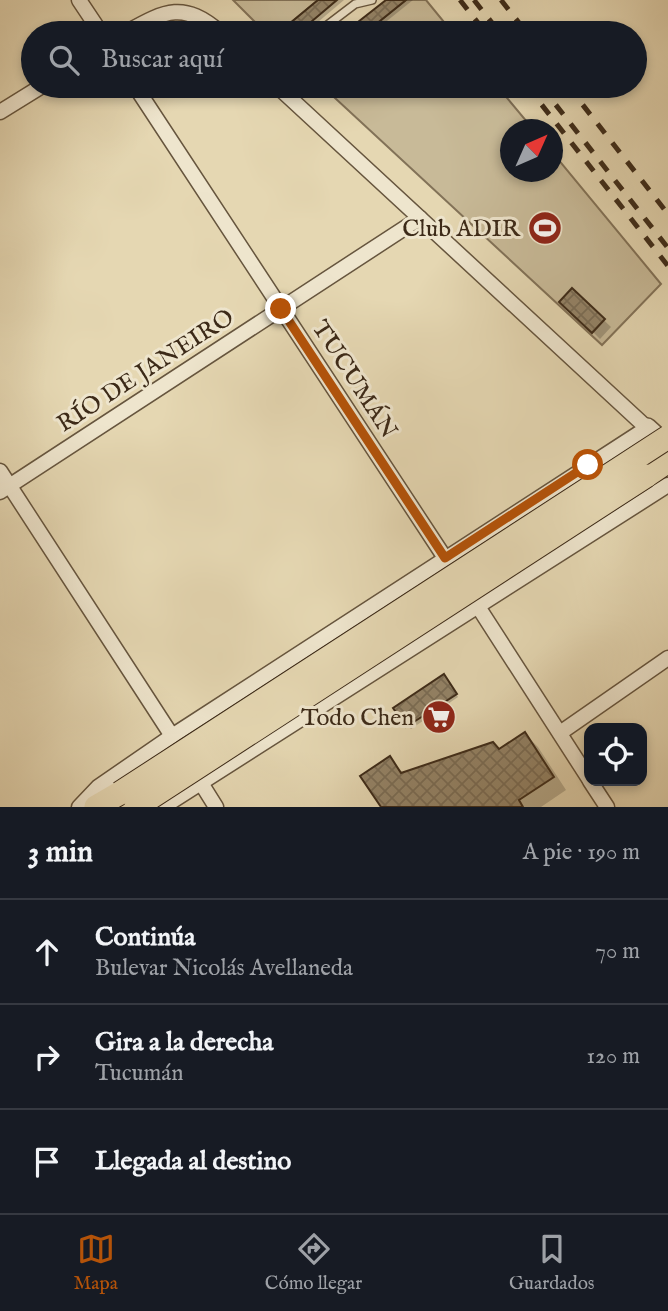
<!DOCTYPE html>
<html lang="es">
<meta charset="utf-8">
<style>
body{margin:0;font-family:"IM FELL English",serif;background:#20242c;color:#f1f3f6}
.controls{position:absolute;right:21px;bottom:21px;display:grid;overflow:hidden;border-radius:14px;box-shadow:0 4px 10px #0003}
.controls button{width:63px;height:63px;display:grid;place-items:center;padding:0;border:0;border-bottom:2px solid #363941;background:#171b24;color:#f1f3f6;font:35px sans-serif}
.compass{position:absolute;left:500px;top:119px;width:63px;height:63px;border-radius:50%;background:#171b24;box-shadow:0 4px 10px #0003;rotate:45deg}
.stop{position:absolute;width:21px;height:21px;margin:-16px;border:5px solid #b45309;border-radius:50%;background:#fff}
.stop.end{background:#b45309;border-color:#fff;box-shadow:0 2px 7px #0008}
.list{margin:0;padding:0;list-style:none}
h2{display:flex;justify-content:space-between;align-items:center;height:91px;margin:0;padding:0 28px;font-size:30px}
h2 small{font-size:23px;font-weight:400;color:#9ea1a6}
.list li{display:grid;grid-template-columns:46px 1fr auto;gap:21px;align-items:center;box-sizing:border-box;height:105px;padding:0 28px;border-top:2px solid #363941}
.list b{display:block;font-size:26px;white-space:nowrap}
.list p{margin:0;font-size:23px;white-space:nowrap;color:#9ea1a6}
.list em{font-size:23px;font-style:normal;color:#9ea1a6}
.icon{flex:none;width:38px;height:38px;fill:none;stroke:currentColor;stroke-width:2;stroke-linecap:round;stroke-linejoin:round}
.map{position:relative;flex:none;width:668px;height:807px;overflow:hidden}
.search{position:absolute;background:#171b24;box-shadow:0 4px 10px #0003;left:21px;right:21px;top:21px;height:77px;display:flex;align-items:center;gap:18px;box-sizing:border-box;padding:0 24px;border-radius:38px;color:#9ea1a6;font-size:26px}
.sheet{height:406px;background:#171b24}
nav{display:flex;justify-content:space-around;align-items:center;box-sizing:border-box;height:98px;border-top:2px solid #363941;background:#171b24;font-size:19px;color:#9ea1a6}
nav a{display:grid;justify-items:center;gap:4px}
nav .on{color:#b45309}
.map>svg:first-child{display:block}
.garden{fill:#c8ba98;stroke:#827258;stroke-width:2}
.shadow{fill:#0003}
.building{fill:url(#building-cross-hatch);stroke:#3c2a18;stroke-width:2}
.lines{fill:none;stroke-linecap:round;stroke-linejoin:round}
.service-casing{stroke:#66553e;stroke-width:10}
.minor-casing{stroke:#66553e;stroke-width:17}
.tertiary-casing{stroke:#66553e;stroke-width:22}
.primary-casing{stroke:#3c2a18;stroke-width:25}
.service{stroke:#eee5cd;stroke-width:7}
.minor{stroke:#eee5cd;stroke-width:14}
.tertiary{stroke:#eee5cd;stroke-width:19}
.primary{stroke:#e5d7b2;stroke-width:23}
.rail{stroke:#3c2a18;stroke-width:5;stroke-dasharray:12 12;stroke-linecap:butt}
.primary-bridge-casing{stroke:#3c2a18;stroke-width:25;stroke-linecap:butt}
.primary-bridge{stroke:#e5d7b2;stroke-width:23}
.route{stroke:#b45309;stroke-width:9}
.labels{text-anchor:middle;stroke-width:6;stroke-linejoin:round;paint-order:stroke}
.poi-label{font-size:24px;fill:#3c2a18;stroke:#eee5cd;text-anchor:end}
.street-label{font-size:24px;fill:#3c2a18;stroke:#eee5cd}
</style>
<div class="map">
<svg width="668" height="807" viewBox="0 0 668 807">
<defs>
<pattern id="building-cross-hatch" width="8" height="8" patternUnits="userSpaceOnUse" patternTransform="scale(1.75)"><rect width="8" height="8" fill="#948468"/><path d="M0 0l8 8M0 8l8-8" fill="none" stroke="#7a6c55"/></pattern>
</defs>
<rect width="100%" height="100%" fill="#e5d7b2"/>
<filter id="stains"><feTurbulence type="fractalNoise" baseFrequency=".00286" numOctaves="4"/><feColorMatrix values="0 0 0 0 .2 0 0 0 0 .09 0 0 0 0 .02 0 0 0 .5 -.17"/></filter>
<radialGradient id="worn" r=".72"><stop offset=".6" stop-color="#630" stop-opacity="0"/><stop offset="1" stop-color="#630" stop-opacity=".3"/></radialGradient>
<!-- garden -->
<g class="garden">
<path d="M233 0H318L278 33H266Z"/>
<path d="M406 0H426L453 33H365Z"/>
<path d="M322 86H497L533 129 510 130V172H552L553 153 661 284 602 345Z"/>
</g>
<!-- shadow -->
<g class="shadow">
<path d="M321 0H344L305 33H301L292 24Z"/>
<path d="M388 0H413L372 33H347Z"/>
<path d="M572 290 611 327 600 339 562 301Z"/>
<path d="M447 680 458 697 411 729 408 726Z"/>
<path d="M525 734 538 747 566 790 541 807H383L390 758 404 774 500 750Z"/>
</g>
<!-- building -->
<g class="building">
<path d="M318 0H337L298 33 289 24Z"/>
<path d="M386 0H406L365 33H344Z"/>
<path d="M572 288 605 319 592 333 559 302Z"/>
<path d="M444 674 457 694 406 727 393 708Z"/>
<path d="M525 732 554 777 519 800 523 807H381L360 776 390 756 401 773 493 742 499 749Z"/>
</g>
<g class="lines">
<!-- service casing -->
<g class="service-casing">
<path id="service" d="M317 33 355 4 372 0"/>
</g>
<!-- minor casing -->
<g class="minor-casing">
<g id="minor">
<path d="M79 0 101 33"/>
<path d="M125 33C165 11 183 0 221 33"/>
<path d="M135 86 445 558"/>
<path d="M0 112 42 86"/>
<path d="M0 471 172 736"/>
<path d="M0 492 420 218"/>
<path d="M477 605 589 779"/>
<path d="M560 733 668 658"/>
<path d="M590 781 607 807"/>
<path d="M201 783 216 807"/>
<path d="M79 807 98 787 172 736 647 428 277 86"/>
<path d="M163 807 668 485"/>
</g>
</g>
<!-- tertiary casing -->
<g class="tertiary-casing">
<path id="tertiary" d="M647 428 668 447"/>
</g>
<!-- primary casing -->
<g class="primary-casing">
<g id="primary">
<path d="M646 476 668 461"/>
<path d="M96 807 120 793"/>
</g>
</g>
<!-- service -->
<use href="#service" class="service"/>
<!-- minor -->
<use href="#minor" class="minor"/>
<!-- tertiary -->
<use href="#tertiary" class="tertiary"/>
<!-- primary -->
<use href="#primary" class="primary"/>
<!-- rail -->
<g class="rail">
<path d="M460 0 486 33"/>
<path d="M474 0 500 33"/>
<path d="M501 0 527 33"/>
<path d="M527 86 668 266"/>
<path d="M541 86 668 248"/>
<path d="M568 86 668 214"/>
</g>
<!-- primary-bridge casing -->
<g class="primary-bridge-casing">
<g id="primary-bridge">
<path d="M120 793 668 437"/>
<path d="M136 807 646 476"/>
</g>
</g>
<!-- primary-bridge -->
<use href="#primary-bridge" class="primary-bridge"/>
</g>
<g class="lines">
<!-- route -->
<path class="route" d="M281 309 445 558 588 465"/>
</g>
<!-- icons -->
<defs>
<g id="stadium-disc" transform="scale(1.75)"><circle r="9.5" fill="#8f2418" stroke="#eee5cd"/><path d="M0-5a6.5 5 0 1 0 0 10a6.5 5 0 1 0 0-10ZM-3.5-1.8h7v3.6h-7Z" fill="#fff"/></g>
<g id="supermarket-disc" transform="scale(1.75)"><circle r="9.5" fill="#8f2418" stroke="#eee5cd"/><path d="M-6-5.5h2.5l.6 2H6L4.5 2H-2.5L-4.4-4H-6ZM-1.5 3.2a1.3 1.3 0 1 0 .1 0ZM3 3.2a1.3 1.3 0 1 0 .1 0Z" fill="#fff"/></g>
</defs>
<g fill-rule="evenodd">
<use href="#stadium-disc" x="545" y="228"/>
<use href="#supermarket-disc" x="439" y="717"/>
</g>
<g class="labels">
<!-- poi labels -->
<g class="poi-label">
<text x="520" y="236">Club ADIR</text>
<text x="414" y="725">Todo Chen</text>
</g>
<!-- street labels -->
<g class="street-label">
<text transform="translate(145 370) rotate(-33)" y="8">RÍO DE JANEIRO</text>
<text transform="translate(355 379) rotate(57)" y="8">TUCUMÁN</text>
</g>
</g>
<rect width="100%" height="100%" filter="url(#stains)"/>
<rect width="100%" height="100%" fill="url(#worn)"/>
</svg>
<div class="controls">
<button><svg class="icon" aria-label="locate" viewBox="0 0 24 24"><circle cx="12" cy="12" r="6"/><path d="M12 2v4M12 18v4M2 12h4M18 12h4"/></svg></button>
</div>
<svg class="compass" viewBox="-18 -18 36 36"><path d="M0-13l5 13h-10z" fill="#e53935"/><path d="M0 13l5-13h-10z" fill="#9ea1a6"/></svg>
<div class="stop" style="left:588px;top:465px"></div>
<div class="stop end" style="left:281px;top:309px"></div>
<div class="search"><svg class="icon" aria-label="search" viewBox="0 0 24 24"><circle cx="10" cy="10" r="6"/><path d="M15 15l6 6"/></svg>Buscar aquí</div>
</div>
<section class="sheet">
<h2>3 min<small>A pie · 190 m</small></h2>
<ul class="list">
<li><svg class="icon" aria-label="ahead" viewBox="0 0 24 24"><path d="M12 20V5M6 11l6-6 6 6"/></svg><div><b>Continúa</b><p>Bulevar Nicolás Avellaneda</p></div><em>70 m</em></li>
<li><svg class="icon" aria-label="right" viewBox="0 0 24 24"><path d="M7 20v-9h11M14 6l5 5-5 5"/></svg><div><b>Gira a la derecha</b><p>Tucumán</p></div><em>120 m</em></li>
<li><svg class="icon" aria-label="arrive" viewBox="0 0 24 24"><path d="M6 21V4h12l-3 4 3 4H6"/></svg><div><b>Llegada al destino</b></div></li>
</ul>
</section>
<nav>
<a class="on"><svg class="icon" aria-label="map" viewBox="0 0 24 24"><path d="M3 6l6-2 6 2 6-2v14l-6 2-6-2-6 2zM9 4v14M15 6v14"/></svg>Mapa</a>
<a><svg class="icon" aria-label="directions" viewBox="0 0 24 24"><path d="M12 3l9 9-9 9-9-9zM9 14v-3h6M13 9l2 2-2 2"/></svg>Cómo llegar</a>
<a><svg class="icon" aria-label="saved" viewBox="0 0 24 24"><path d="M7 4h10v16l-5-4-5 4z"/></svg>Guardados</a>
</nav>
